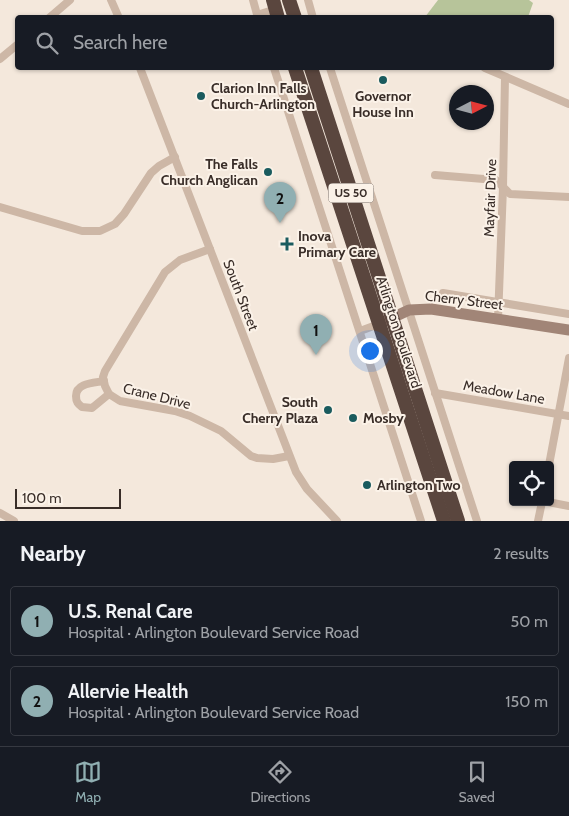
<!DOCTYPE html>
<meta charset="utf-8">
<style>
body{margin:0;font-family:Cabin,sans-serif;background:#242831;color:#f1f3f6}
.controls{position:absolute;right:15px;bottom:15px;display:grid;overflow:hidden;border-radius:5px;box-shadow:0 1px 4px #0004}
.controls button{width:45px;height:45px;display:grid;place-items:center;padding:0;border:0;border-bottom:1px solid #363941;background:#171b24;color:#f1f3f6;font:25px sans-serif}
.compass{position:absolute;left:449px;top:85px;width:45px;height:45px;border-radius:50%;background:#171b24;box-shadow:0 1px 4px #0004;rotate:84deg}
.scale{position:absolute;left:15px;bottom:12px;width:106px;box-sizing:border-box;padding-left:5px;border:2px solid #392d28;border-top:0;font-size:14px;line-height:18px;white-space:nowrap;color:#392d28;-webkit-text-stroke:4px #fbf2e8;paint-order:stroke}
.you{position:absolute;left:369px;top:350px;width:18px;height:18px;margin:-12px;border:4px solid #fff;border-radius:50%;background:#1a73e8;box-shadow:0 0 0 8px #1a73e833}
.badge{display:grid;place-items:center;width:32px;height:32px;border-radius:50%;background:#90afb2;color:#111;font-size:16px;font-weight:700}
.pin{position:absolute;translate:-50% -41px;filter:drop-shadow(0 1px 2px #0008)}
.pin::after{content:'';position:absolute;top:26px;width:18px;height:15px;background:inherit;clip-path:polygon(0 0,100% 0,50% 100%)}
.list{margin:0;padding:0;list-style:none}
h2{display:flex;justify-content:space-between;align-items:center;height:65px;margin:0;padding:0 20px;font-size:21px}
h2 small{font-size:16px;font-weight:400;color:#9ea1a6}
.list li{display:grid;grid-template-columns:32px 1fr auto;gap:15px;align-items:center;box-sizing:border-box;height:70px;margin:0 10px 10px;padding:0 10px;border:1px solid #363941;border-radius:5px}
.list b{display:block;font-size:19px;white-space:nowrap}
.list p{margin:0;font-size:16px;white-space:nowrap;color:#9ea1a6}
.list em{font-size:16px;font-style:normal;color:#9ea1a6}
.icon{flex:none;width:28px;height:28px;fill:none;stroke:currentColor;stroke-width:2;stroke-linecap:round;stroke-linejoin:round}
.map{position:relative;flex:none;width:569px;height:521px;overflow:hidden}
.search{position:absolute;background:#171b24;box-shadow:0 1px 4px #0004;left:15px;right:15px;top:15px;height:55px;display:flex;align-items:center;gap:12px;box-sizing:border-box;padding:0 18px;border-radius:5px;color:#9ea1a6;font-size:19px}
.sheet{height:225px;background:#171b24}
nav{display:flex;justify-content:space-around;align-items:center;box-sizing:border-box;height:70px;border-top:1px solid #363941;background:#171b24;font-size:14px;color:#9ea1a6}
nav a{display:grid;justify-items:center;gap:2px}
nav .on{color:#90afb2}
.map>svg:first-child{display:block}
.green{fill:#b7c49a}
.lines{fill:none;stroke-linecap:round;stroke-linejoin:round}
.street{stroke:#cdb7a6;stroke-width:8}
.secondary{stroke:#a18577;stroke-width:11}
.highway{stroke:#5a463e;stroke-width:14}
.poi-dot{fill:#1a5b5e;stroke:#fbf2e8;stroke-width:2}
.labels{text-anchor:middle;stroke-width:4;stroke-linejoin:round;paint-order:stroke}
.shield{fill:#fbf2e8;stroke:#736862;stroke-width:1}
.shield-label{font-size:12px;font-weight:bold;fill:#392d28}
.poi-label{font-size:14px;font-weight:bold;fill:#392d28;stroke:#fbf2e8;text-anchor:start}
.street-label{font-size:14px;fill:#392d28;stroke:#fbf2e8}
</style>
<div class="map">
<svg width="569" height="521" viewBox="0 0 569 521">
<rect width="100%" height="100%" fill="#f4e8dc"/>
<!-- green -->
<path class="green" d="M438 0H529L533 3 528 17H425Z"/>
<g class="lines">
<!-- street -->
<g class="street">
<path d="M111 0 119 18"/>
<path d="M253 0 258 18"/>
<path d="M308 0 313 18"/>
<path d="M257 15 276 9"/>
<path d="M49 18 70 0"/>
<path d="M0 59 18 44"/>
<path d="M140 68 296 472 307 489 337 521"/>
<path d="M274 68 421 521"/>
<path d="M330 68 477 521"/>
<path d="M485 68 569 104"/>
<path d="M435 175 496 180 510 194 569 197"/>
<path d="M0 207 82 231H100L115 224 124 214 151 173 159 166 175 157"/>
<path d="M210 249 180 260 165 272 105 371 103 377 105 386 109 394 120 401 175 411 190 416 221 431 251 456 257 458 273 459 289 456"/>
<path d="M443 293 569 314"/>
<path d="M498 319 503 187 505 77"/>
<path d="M360 331 379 324"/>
<path d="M104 381C94 383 76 383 76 396 76 402 78 404 82 407L92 408 109 394"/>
<path d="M435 393 569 416"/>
<path d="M549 465 569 358"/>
<path d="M548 502 569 506"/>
<path d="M0 513 14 521"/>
<path d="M538 521 542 502"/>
</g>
<!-- secondary -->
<path class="secondary" d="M379 324 409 310 431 309 569 330"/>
<!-- highway -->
<g class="highway">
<path d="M273 0 278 18"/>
<path d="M289 0 295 18"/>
<path d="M295 68 444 521"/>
<path d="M311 68 458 521"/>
</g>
</g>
<!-- markers -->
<g class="poi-dot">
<circle cx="383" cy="80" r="5"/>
<circle cx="201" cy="96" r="5"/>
<circle cx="268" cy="172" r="5"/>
<path d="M284.5 236.5h5v5h5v5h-5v5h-5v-5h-5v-5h5z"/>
<circle cx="328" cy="410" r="5"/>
<circle cx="353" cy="418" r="5"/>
<circle cx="367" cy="485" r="5"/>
</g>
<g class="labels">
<!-- shield labels -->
<rect class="shield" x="328.5" y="183.5" width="45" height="19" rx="4"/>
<g class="shield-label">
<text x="351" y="197">US 50</text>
</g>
<!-- poi labels -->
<g class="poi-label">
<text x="211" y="93">Clarion Inn Falls<tspan x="211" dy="16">Church-Arlington</tspan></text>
<text x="383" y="101" text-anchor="middle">Governor<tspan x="383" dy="16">House Inn</tspan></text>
<text x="258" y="169" text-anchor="end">The Falls<tspan x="258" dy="16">Church Anglican</tspan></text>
<text x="298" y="241">Inova<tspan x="298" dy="16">Primary Care</tspan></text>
<text x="318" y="407" text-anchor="end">South<tspan x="318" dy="16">Cherry Plaza</tspan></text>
<text x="363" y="423">Mosby</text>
<text x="377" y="490">Arlington Two</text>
</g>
<!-- street labels -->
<g class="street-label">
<text transform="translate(490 198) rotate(-88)" y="5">Mayfair Drive</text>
<text transform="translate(241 295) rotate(69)" y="5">South Street</text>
<text transform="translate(464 300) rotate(7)" y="5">Cherry Street</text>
<text transform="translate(399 332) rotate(72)" y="5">Arlington Boulevard</text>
<text transform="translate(504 392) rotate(10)" y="5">Meadow Lane</text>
<text transform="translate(157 396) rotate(14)" y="5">Crane Drive</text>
</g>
</g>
</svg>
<div class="controls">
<button><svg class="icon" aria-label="locate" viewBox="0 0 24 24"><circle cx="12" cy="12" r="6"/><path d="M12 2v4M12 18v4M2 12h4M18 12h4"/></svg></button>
</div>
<svg class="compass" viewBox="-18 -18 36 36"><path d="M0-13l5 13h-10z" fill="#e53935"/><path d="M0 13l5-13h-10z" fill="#9ea1a6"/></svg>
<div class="scale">100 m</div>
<div class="you"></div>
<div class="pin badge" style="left:316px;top:355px">1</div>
<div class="pin badge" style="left:280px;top:223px">2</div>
<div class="search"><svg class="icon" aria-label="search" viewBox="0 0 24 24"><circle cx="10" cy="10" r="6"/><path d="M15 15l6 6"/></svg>Search here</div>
</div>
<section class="sheet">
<h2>Nearby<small>2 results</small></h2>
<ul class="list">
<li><span class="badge">1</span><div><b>U.S. Renal Care</b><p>Hospital · Arlington Boulevard Service Road</p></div><em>50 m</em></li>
<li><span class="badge">2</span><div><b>Allervie Health</b><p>Hospital · Arlington Boulevard Service Road</p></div><em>150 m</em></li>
</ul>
</section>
<nav>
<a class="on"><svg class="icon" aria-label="map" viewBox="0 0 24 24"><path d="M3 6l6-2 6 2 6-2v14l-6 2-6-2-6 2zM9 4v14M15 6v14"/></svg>Map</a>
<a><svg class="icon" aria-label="directions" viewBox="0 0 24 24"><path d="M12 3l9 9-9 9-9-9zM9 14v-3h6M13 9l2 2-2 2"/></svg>Directions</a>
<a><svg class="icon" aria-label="saved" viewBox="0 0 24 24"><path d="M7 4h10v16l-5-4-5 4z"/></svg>Saved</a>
</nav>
